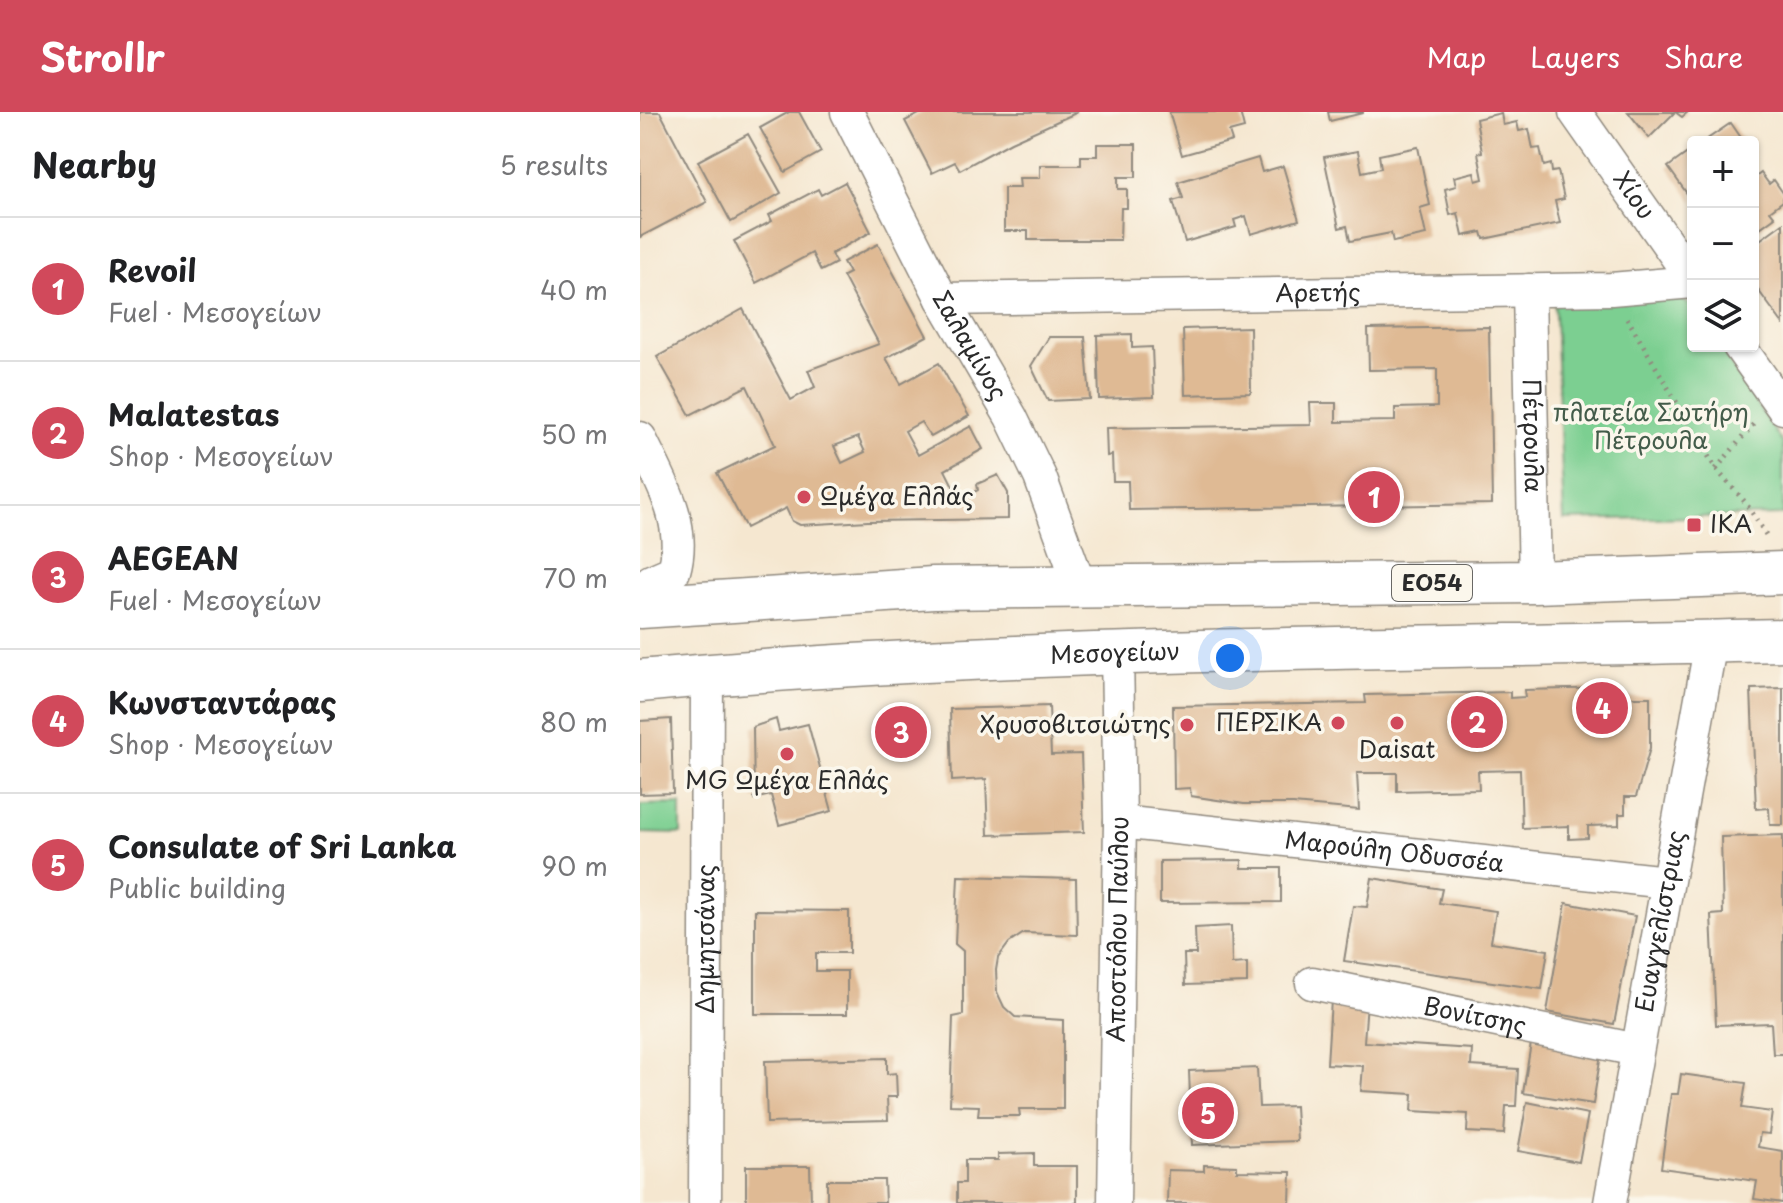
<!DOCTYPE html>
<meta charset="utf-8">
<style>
body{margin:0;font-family:"Playpen Sans",sans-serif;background:#f6f6f6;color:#202124}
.controls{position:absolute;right:24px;top:24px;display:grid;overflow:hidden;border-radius:8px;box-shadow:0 2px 6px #0004}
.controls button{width:72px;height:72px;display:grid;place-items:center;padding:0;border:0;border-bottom:2px solid #e0e0e0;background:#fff;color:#202124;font:40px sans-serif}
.you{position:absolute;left:590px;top:546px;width:28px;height:28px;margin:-20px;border:6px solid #fff;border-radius:50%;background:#1a73e8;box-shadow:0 0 0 12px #1a73e833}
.badge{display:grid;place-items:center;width:52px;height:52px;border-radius:50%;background:#d1495b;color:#fff;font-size:26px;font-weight:700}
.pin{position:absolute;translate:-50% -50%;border:4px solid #fff;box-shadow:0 2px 8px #0006}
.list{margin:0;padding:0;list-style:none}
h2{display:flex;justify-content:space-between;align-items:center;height:104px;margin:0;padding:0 32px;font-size:34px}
h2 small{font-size:26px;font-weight:400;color:#757577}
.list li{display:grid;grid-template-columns:52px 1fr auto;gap:24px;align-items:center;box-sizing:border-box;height:144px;padding:0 32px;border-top:2px solid #e0e0e0}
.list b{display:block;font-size:30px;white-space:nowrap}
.list p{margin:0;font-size:26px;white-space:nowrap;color:#757577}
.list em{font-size:26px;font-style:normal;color:#757577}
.icon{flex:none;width:44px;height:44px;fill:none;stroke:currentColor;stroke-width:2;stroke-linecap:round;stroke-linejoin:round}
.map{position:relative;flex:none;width:1143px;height:1091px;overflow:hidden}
header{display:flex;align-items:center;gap:48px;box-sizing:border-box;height:112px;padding:0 40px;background:#d1495b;color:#fff}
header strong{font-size:38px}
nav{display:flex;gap:44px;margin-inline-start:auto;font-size:28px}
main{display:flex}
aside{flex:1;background:#fff}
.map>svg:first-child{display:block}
.green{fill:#7ccf91;stroke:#547d5e;stroke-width:2}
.building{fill:#dfba94;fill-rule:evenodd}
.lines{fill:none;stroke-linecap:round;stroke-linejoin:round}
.minor-casing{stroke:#90897e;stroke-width:35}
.major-casing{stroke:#90897e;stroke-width:45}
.path{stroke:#90897e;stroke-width:5;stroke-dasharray:2 6;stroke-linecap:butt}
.minor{stroke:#fff;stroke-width:32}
.major{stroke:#fff;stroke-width:42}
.poi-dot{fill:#d1495b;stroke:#fbf7ec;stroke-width:3}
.labels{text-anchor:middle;stroke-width:7;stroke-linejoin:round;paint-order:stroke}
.shield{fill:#fbf7ec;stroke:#696865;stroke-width:2}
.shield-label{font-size:22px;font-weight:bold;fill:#2b2b2b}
.street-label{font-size:24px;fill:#2b2b2b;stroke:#fbf7ec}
.park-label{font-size:24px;fill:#435c4a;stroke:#fbf7ec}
.poi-label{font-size:24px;fill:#2b2b2b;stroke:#fbf7ec;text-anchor:start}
</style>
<header>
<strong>Strollr</strong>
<nav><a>Map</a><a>Layers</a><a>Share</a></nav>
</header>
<main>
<aside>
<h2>Nearby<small>5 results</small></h2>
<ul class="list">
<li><span class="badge">1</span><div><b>Revoil</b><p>Fuel · Μεσογείων</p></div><em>40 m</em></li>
<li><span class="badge">2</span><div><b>Malatestas</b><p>Shop · Μεσογείων</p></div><em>50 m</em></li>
<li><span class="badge">3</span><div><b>AEGEAN</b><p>Fuel · Μεσογείων</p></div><em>70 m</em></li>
<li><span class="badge">4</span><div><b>Κωνσταντάρας</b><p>Shop · Μεσογείων</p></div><em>80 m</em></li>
<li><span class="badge">5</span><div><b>Consulate of Sri Lanka</b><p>Public building</p></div><em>90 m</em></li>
</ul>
</aside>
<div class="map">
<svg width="1143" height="1091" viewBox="0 0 1143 1091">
<rect width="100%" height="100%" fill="#fbf7ec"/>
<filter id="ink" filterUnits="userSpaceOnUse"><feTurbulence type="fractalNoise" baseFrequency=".0125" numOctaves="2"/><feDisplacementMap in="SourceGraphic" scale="16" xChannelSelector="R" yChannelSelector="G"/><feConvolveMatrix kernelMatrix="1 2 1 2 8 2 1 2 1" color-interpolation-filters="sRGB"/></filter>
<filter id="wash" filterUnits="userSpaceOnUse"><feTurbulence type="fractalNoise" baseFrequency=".006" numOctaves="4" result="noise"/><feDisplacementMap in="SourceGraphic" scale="32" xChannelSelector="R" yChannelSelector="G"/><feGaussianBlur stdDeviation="1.8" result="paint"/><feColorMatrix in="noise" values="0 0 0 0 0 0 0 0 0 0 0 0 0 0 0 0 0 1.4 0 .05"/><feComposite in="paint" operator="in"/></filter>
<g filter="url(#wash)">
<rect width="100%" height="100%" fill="#f5e7d0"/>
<!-- green -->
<g class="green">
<path d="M914 182 1035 183 1053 195V234H1079L1143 332V403L924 408Z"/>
<path d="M41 692V722L0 721V693Z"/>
</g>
<g id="blocks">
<!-- building -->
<g class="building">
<path d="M0 0H20L67 90 0 125Z"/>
<path d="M149 0H159L181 40 145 60 120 16Z"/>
<path d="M283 0H438L371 30 320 58 315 50 292 61 265 9Z"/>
<path d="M529 0H600L604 16 589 20 592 29 542 43Z"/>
<path d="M688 0H723V1L690 9Z"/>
<path d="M988 0H1048L1042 5 1035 0 1009 26Z"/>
<path d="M861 1 863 13 877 10 879 19 889 17 893 37 900 36 904 54 911 52 912 60 918 59 924 87 915 89 920 111 844 127 842 120 823 124 818 101 810 103 805 77 816 74 814 65 834 60 836 69 843 67 838 41 842 40 836 7Z"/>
<path d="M1091 11 1104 30H1063Z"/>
<path d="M108 22 141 81 91 110 58 49Z"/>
<path d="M457 32H496V65H478V77H487V96H481L480 128H388V119H364V76H380L379 66H400V53H441V44H457Z"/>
<path d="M778 35 790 93 780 96 786 123 753 130 751 121 710 129 707 114 699 116 684 45 718 39 722 60 741 56 739 43Z"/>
<path d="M1053 37V90L1028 55Z"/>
<path d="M618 46 622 60 643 54 659 108 611 122 606 104 594 108 596 115 545 130 533 89 543 86 538 70Z"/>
<path d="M1121 61 1129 72 1134 68 1143 81V89L1130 99 1135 105 1113 121V67Z"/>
<path d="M205 70 231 120 191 142 196 151 181 159 172 141 116 171 94 129 132 109 129 103 178 77 181 83Z"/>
<path d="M1143 111V212L1113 171V133Z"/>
<path d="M238 132 287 224 246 246 261 272 299 251 329 304 291 325 281 310 265 319 278 343 331 314 343 337 305 358 320 388 338 378 337 372 358 363 368 381V407L228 409 160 413 152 409 146 396 106 416 77 361 135 333 107 274 50 303 17 245 103 197 151 288 175 275 168 258 239 232 203 164 209 161 203 150ZM218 325 225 340 202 351 194 334Z"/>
<path d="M610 215 611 281 545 283 543 217Z"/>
<path d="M849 215 852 392 489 398 488 369H473L472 343 467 344 466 316 671 313 670 291H696V310L755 309V296L797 295V257L729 258 728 217Z"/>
<path d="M492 222V236L512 235 514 285 459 287 457 223Z"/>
<path d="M409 225H445L450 287 408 289 391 254Z"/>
<path d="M973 576V585H1010V636L996 685H985V702H979V713L948 714V726L929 727V714L882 716 880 658 838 659 839 677 757 679V661H717L719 698 653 692H604L551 684 550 676 534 677 533 594 726 591 725 583 870 580V586L885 585 884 578Z"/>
<path d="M1143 576V713H1130L1129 696 1116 697 1111 577Z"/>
<path d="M409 594 411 643 441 642 444 720 348 723 346 667 312 669 310 597Z"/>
<path d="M275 605 276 634 247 635 246 606Z"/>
<path d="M31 607 33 681 0 682V609Z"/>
<path d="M136 607 139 619 168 612 192 699 139 713 131 683 114 687 113 615Z"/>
<path d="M1143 723V942H1133L1131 911 1076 913 1071 803 1083 802 1081 725Z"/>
<path d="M602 748V756H641V790L520 791V749Z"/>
<path d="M318 764 436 767 437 823 384 821 369 831 358 846 356 858 357 880 364 895 375 905 423 908V997H379L380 1004H338L339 994 310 993 313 905 323 903V839L315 832Z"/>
<path d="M732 766 802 777 799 791 856 799 851 830 908 838 902 877 704 849 713 794 727 795Z"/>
<path d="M926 791 995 804 974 912 907 900Z"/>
<path d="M115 798 209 799V841H176V859H207V902H115Z"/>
<path d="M591 814 592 852 607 851V871L545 873 544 842H556L555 816Z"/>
<path d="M691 888 727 890 724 930 832 937 831 954 878 957 876 994H866L864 1022 827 1020 828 1002 772 999 773 982 721 979 723 954 687 952Z"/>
<path d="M892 925 962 936 953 992 883 981Z"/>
<path d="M247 946V962L256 961 257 985H247L248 1008 127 1011 125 949Z"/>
<path d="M617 956 619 995 655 994 657 1029 552 1033 549 959Z"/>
<path d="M1041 962 1106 971 1102 996 1132 1000 1129 1022 1120 1021 1118 1035 1143 1039V1091L1114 1087 1117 1069 1021 1056 1031 982H1038Z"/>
<path d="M887 990 948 1002 939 1050 878 1039Z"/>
<path d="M394 1041V1054H437V1091H317V1071H325V1048H358V1042Z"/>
<path d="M564 1053 597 1054V1059L651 1060 650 1091H527L528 1058 564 1059Z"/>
<path d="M106 1054H170L171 1091H106Z"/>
<path d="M187 1068H244L245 1091H187Z"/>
</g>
</g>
</g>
<g filter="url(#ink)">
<use href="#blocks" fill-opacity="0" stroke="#90897e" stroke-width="2"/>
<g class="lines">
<!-- minor casing -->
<g class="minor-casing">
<g id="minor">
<path id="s1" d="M207 0 302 187 371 305 400 365 440 474"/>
<path id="s2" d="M935 0 1053 168"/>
<path id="s3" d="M889 178 895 470"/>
<path id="s4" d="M302 187 971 177 1053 170"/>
<path d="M1099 234 1143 296"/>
<path d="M0 326C20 368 48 411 34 459L11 469"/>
<path id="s5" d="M480 710 1027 770"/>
<path id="s6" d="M672 871 997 938"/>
<path id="s7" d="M65 1091 67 563"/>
<path id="s8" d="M474 1091 480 710 477 542"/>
<path id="s9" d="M970 1091 1071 530"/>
</g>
</g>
<!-- major casing -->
<g class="major-casing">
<g id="major">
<path d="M0 495 293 476 895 470 1143 461"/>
<path id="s10" d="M0 569C380 534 762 537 1143 528"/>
</g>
</g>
<!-- path -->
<g class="path">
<path d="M987 206 1076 357 1106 391 1128 426"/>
<path d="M1076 357 1116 309"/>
</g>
<!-- minor -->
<use href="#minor" class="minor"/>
<!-- major -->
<use href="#major" class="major"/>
</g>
</g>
<!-- markers -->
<g class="poi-dot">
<circle cx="164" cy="385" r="8"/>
<rect x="1046" y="405" width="16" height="16" rx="4"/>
<circle cx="698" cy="611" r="8"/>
<circle cx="757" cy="611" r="8"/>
<circle cx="547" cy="613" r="8"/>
<circle cx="147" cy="642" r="8"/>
</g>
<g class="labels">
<!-- shield labels -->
<rect class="shield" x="752" y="453" width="80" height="36" rx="6"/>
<g class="shield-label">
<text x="792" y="479">ΕΟ54</text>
</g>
<!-- street labels -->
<g class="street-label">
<text dy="8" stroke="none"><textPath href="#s2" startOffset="102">Χίου</textPath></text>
<text dy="8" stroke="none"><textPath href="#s4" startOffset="376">Αρετής</textPath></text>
<text dy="8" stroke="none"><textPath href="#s1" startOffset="264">Σαλαμίνος</textPath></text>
<text dy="8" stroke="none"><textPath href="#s3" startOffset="146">Πέτρουλα</textPath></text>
<text dy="8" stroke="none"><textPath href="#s10" startOffset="476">Μεσογείων</textPath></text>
<text dy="8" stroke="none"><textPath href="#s5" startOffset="276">Μαρούλη Οδυσσέα</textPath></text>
<text dy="8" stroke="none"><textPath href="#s9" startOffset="286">Ευαγγελίστριας</textPath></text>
<text dy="8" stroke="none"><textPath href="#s8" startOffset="274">Αποστόλου Παύλου</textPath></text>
<text dy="8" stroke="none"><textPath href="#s7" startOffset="264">Δημητσάνας</textPath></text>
<text dy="8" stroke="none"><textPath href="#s6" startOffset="166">Βονίτσης</textPath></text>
</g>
<!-- park labels -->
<g class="park-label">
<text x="1011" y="309">πλατεία Σωτήρη<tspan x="1011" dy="28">Πέτρουλα</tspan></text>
</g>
<!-- poi labels -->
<g class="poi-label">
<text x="180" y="393">Ωμέγα Ελλάς</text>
<text x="1070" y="421">IKA</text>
<text x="682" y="619" text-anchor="end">ΠΕΡΣΙΚΑ</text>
<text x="531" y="621" text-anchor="end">Χρυσοβιτσιώτης</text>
<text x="757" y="646" text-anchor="middle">Daisat</text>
<text x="147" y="677" text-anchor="middle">MG Ωμέγα Ελλάς</text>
</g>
</g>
</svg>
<div class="controls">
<button>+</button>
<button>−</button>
<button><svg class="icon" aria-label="layers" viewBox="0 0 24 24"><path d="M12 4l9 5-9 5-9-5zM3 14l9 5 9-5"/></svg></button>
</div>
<div class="you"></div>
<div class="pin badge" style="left:734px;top:385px">1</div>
<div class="pin badge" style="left:837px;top:610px">2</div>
<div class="pin badge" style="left:261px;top:620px">3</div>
<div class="pin badge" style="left:962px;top:596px">4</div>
<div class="pin badge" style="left:568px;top:1001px">5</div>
</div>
</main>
